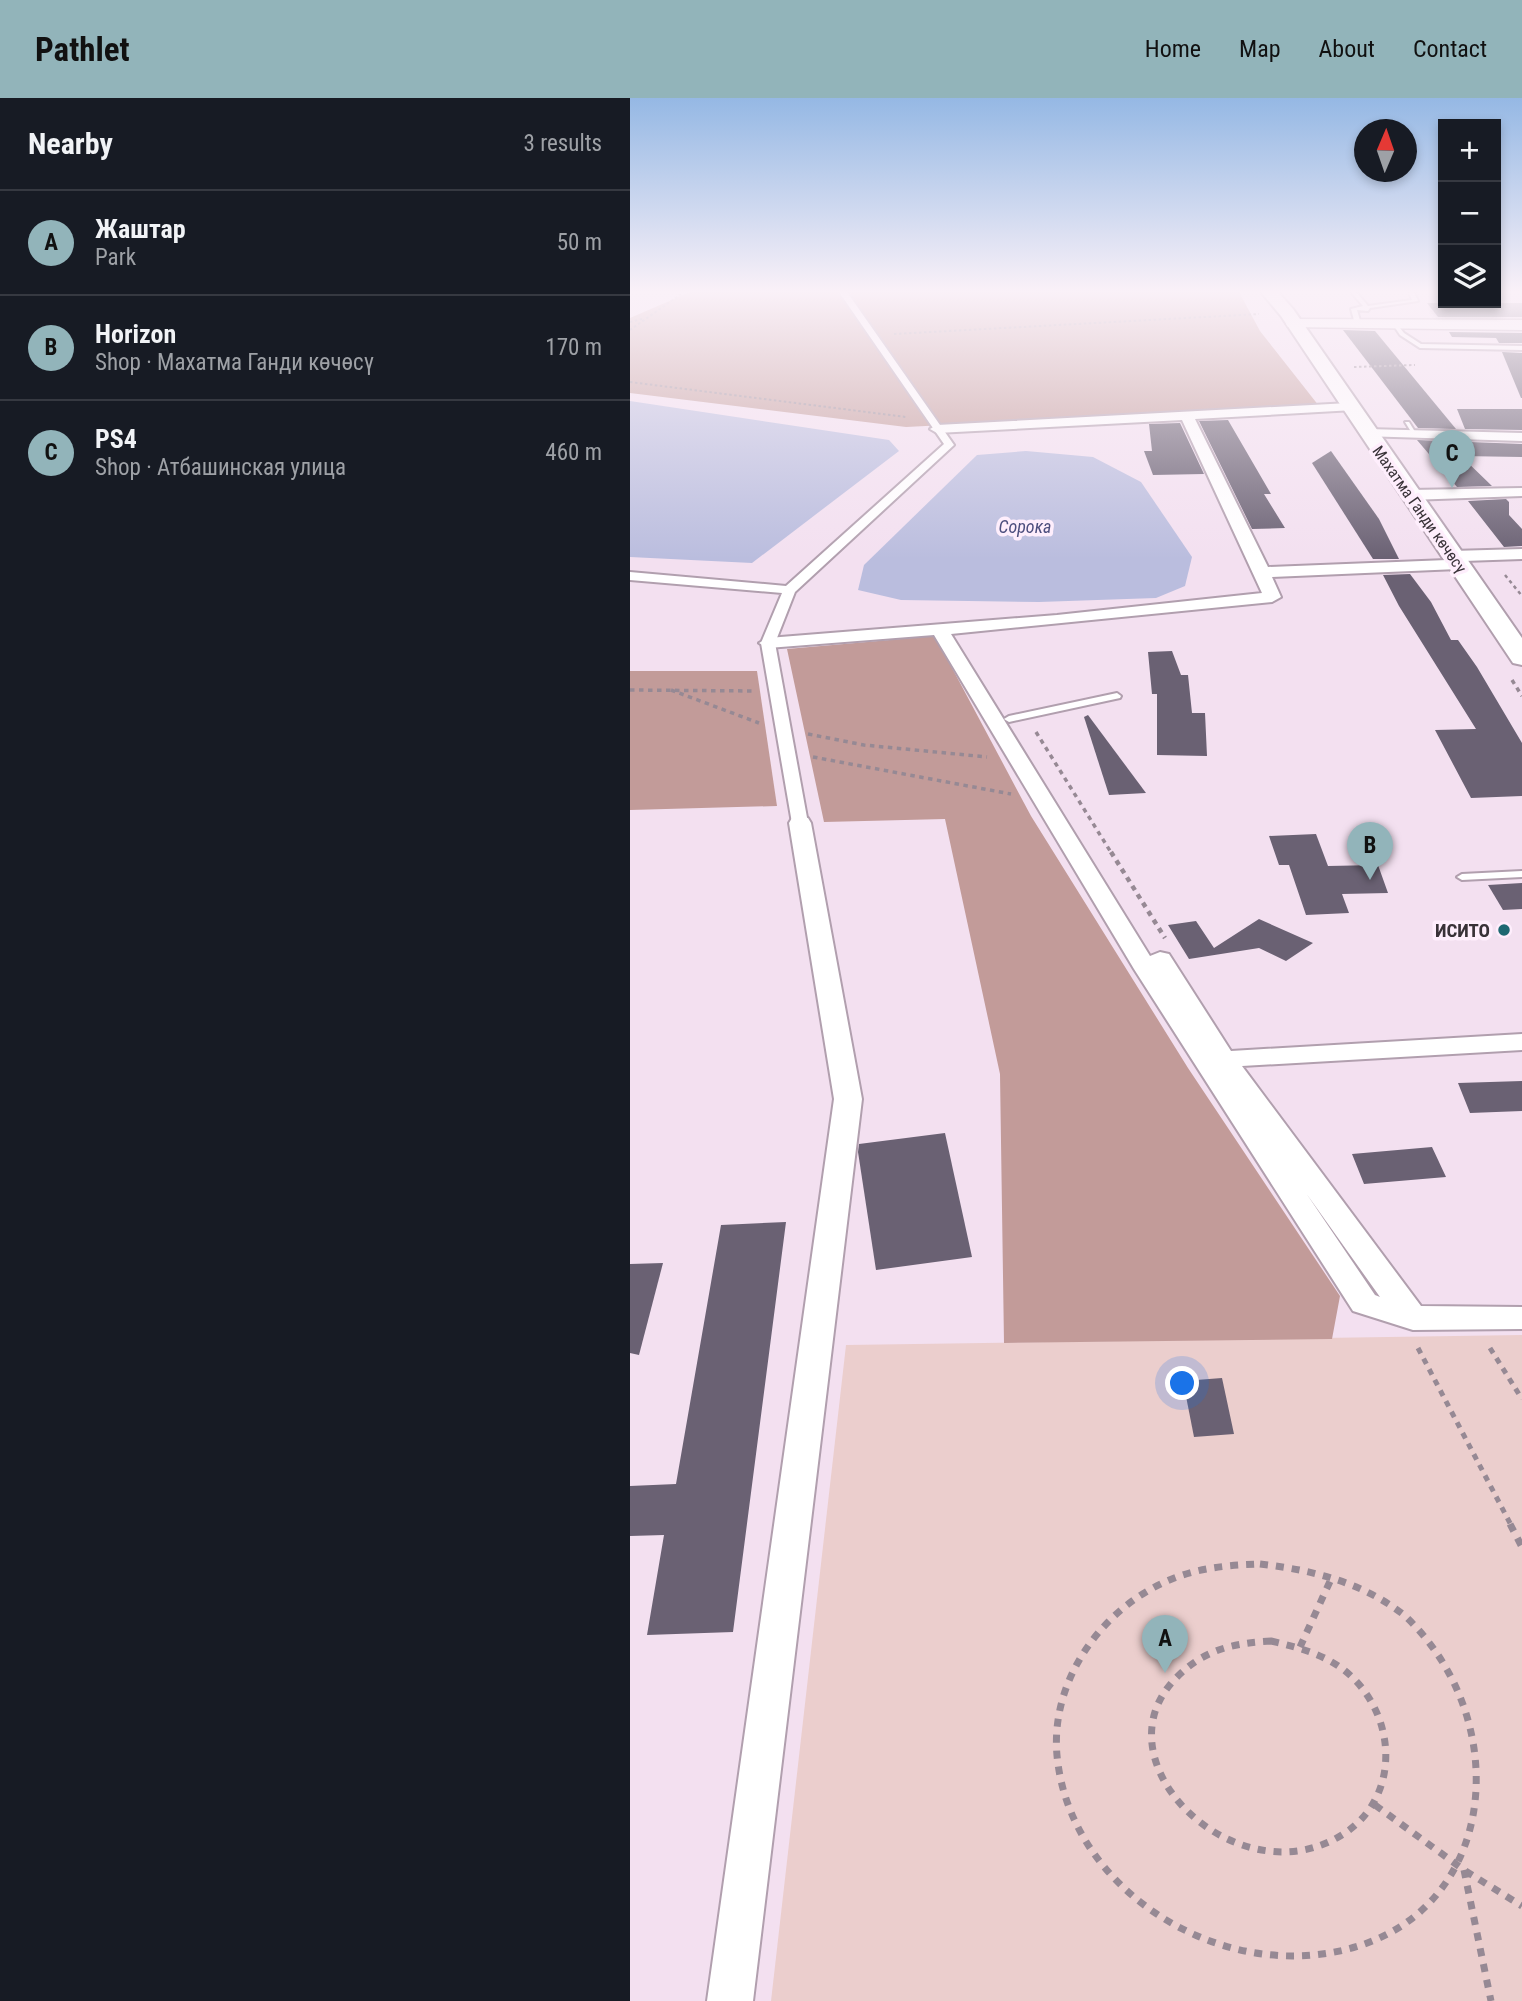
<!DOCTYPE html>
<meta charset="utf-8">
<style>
body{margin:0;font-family:"Roboto Condensed",sans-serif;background:#242831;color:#f1f3f6}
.controls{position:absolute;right:21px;top:21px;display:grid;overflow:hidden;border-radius:0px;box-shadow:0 4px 10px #0003}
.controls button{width:63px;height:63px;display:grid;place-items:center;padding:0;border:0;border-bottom:2px solid #363941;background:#171b24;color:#f1f3f6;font:35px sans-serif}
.compass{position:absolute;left:724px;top:21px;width:63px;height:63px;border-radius:50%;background:#171b24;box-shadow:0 4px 10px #0003;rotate:2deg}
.you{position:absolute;left:553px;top:1286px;width:24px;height:24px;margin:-18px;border:5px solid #fff;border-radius:50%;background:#1a73e8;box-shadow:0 0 0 10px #1a73e833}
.badge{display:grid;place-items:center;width:46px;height:46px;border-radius:50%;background:#92b4ba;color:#111;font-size:23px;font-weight:700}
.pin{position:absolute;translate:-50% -58px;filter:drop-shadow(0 2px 4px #0008)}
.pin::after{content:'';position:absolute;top:37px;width:24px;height:21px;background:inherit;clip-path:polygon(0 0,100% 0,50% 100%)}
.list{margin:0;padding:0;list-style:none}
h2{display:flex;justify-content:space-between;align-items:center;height:91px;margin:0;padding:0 28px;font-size:30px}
h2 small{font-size:23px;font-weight:400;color:#9ea1a6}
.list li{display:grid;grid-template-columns:46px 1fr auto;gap:21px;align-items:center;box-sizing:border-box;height:105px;padding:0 28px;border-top:2px solid #363941}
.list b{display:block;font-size:26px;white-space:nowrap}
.list p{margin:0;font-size:23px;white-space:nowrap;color:#9ea1a6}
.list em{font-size:23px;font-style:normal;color:#9ea1a6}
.icon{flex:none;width:38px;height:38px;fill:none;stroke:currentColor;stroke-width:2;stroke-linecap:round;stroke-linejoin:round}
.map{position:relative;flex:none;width:892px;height:1903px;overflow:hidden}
header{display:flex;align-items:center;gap:42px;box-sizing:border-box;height:98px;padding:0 35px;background:#92b4ba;color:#111}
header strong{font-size:33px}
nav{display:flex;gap:38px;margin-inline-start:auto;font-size:24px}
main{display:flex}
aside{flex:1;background:#171b24}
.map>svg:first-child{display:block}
.green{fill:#ebcecd}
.forest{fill:#c29b99}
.water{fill:#babdde}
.building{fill:#6a6173}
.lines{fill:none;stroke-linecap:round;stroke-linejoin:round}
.service-casing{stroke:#b19fae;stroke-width:4}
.pedestrian-casing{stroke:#b19fae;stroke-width:4}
.minor-casing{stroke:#b19fae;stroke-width:4}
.secondary-casing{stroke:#b19fae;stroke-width:3}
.primary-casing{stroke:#b19fae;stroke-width:4}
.path-far5{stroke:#968994;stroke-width:2;stroke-dasharray:2.5 2.5;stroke-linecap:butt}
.path-far4{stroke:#968994;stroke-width:2.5;stroke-dasharray:3.5 3.5;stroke-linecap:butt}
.path-far3{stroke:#968994;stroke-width:3.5;stroke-dasharray:4.5 4.5;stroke-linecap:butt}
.path-far2{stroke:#968994;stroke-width:4.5;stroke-dasharray:5 5;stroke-linecap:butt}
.path-far1{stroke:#968994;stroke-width:5;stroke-dasharray:6 6;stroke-linecap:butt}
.path{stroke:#968994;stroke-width:7;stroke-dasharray:8 8;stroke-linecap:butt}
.service{fill:#fff;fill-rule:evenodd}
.pedestrian{fill:#fff;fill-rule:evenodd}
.minor{fill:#fff;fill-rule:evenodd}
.secondary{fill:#fff;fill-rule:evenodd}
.primary{fill:#fff;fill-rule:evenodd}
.poi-dot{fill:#1d6871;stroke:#feeefc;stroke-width:2.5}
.labels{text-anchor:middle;stroke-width:7;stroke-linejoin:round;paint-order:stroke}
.far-street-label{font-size:16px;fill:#393238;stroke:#feeefc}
.far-water-label{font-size:18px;font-style:italic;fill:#4d4f7e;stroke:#feeefc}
.poi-label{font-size:19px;font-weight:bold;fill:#393238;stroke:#feeefc;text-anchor:end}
</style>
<header>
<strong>Pathlet</strong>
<nav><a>Home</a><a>Map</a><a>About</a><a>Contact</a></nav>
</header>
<main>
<aside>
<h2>Nearby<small>3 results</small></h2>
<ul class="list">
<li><span class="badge">A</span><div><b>Жаштар</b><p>Park</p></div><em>50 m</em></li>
<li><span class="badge">B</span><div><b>Horizon</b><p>Shop · Махатма Ганди көчөсү</p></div><em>170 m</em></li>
<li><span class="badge">C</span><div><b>PS4</b><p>Shop · Атбашинская улица</p></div><em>460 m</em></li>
</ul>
</aside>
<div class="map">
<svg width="892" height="1903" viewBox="0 0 892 1903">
<rect width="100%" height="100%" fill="#f3e0f0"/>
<!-- green -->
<path class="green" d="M892 1237V1903H141L216 1247Z"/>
<!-- forest -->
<g class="forest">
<path d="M60 194H609L630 233 689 308 276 329 0 295V220Z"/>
<path d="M305 538 401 718 558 970 710 1198 702 1241 374 1245 370 976 315 721 194 724 157 551Z"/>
<path d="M0 573H127L147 708 0 712Z"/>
</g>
<!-- water -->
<g class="water">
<path d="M0 303 259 342 269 353 122 465 0 459Z"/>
<path d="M396 353 463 359 511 384 562 459 555 488 526 500 409 504 271 502 228 492 234 467 347 357Z"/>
</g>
<!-- building -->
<g class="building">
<path d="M797 205H892V219H808Z"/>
<path d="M713 232 745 233 826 331 788 330Z"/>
<path d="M819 234 892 235V245H869L866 240 822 239Z"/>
<path d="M872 254 892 255V300H891Z"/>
<path d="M827 311H892V332L835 331Z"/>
<path d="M598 322 641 396H634L655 430 622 431 569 323Z"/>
<path d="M550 325 574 376 523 377 514 353H522L519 326Z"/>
<path d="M787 342 837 344 844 353 840 344 892 346V359L831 358 862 388 827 389Z"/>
<path d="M701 353 749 421 769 461H743L682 365Z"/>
<path d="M876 401 879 404V417L892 431V448L874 449 838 403Z"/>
<path d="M780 476 801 504 821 542H828L847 569 892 645V698L841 700 805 632 846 631 769 508 753 477Z"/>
<path d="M542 553 551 577H558L562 615H575L577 658 527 657V596H522L518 554Z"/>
<path d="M458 617 516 695 479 697 454 619Z"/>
<path d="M686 736 698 768 748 767 758 795 712 796 719 815 676 817 659 767H649L639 738Z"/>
<path d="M892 785V811L873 812 858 787Z"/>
<path d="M629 821 683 845 656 863 629 850 559 861 538 827 566 823 584 850Z"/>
<path d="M892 983V1013L840 1015 828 985Z"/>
<path d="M315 1035 342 1159 246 1172 228 1054 229 1046Z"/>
<path d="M802 1049 816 1079 734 1086 722 1056Z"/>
<path d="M156 1124 103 1534 17 1537 34 1437 0 1438V1388L46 1386 91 1127Z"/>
<path d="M33 1165 9 1257 0 1255V1166Z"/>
<path d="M592 1280 604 1336 564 1339 553 1283Z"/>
</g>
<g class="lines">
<!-- service casing -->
<g class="service-casing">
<g id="service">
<path d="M721 194H726L738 208 782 202 779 194H784L788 203 740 210 738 213 727 212 731 226 728 228 725 226 721 211 733 208Z"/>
<path d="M762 225H766L774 235 791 246 892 248V252L790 250 770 237Z"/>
<path d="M775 324H779L787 337H783Z"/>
<path d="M487 595 491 598 490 600 379 624 374 621 379 618Z"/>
<path d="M892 773V779L832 782 827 779 832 776Z"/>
</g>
</g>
<!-- pedestrian casing -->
<g class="pedestrian-casing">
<path id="pedestrian" d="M209 194H217L324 347 165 494 145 545 178 725 170 730 162 725 131 545 152 495 0 482V474L156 488 314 346Z"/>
</g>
<!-- minor casing -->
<g class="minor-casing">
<g id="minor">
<path d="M719 305 724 306V312L565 321 638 469 817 462 814 458 822 453 892 451V461L834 463 836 466 834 469 828 471 642 479 651 499 642 504 321 536 520 858 530 854 539 856 601 953 892 936V952L612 968 791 1208 892 1209V1231L783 1232 723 1213 504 871 304 537 138 550 129 545 138 540 427 517 632 495 552 322 307 335 300 331 307 327ZM676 1095 750 1199 745 1197Z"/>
<path d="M737 331 892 335V343L732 338V332Z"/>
<path d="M892 390V398L780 402 772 397 780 392Z"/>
<path d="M170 719 178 720 181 725 232 1001 123 1903H77L204 1001 159 725 162 720Z"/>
</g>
</g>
<!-- secondary casing -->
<g class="secondary-casing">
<path id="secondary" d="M664 221 892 222V232L658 229 656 226 658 223Z"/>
</g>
<!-- primary casing -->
<g class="primary-casing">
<path id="primary" d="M631 194H648L663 211 892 540V567L883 565 651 218Z"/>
</g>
<!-- path-far5 -->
<g class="path-far5">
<path d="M0 224 12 221"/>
<path d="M0 232 54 194"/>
<path d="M264 236 629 216"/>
<path d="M724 269 785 267"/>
<path d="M0 284 276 319"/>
</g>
<!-- path-far4 -->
<path class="path-far4" d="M875 477 892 498"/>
<!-- path-far3 -->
<g class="path-far3">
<path d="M882 582 892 598"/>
<path d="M0 592 125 593"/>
<path d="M41 592 129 625"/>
<path d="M406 634 482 756"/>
<path d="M178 636 234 647 357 659"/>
<path d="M183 659 381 696"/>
</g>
<!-- path-far2 -->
<path class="path-far2" d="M481 754 535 840"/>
<!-- path-far1 -->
<g class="path-far1">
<path d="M788 1250 881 1427"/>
<path d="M860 1250 892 1301"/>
</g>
<!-- path -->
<g class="path">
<path d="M880 1426 892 1449"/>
<path d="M630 1466C682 1472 732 1484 774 1517 892 1627 868 1840 683 1857 567 1868 444 1784 428 1666 416 1585 473 1506 547 1479 574 1469 602 1467 630 1466Z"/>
<path d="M641 1543C667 1549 693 1556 714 1572 766 1613 773 1696 715 1735 609 1805 463 1664 546 1580 573 1552 603 1545 641 1543Z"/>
<path d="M670 1549 702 1479"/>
<path d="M745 1707 834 1772 892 1808"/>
<path d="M834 1772 861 1903"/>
</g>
<!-- service -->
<use href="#service" class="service"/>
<!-- pedestrian -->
<use href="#pedestrian" class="pedestrian"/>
<!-- minor -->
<use href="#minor" class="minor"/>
<!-- secondary -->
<use href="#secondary" class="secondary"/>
<!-- primary -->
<use href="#primary" class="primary"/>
</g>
<!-- sky -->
<linearGradient id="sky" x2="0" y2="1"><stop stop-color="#95b8e4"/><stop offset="0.42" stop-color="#faf1f8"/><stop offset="1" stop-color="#faf1f8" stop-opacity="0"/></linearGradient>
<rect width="892" height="461" fill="url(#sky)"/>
<!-- markers -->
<circle class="poi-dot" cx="874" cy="832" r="7"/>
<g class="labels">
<!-- far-street labels -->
<g class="far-street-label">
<text transform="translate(790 411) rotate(55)" y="6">Махатма Ганди көчөсү</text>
</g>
<!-- far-water labels -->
<g class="far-water-label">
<text x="395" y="435">Сорока</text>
</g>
<!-- poi labels -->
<g class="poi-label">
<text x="860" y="839">ИСИТО</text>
</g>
</g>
</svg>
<div class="controls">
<button>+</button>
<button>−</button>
<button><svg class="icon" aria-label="layers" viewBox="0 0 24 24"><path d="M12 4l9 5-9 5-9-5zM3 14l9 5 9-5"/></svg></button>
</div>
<svg class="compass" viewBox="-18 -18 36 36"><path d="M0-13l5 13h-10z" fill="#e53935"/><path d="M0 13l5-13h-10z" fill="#9ea1a6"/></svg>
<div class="you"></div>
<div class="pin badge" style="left:535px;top:1575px">A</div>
<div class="pin badge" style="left:740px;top:782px">B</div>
<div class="pin badge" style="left:822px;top:390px">C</div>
</div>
</main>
